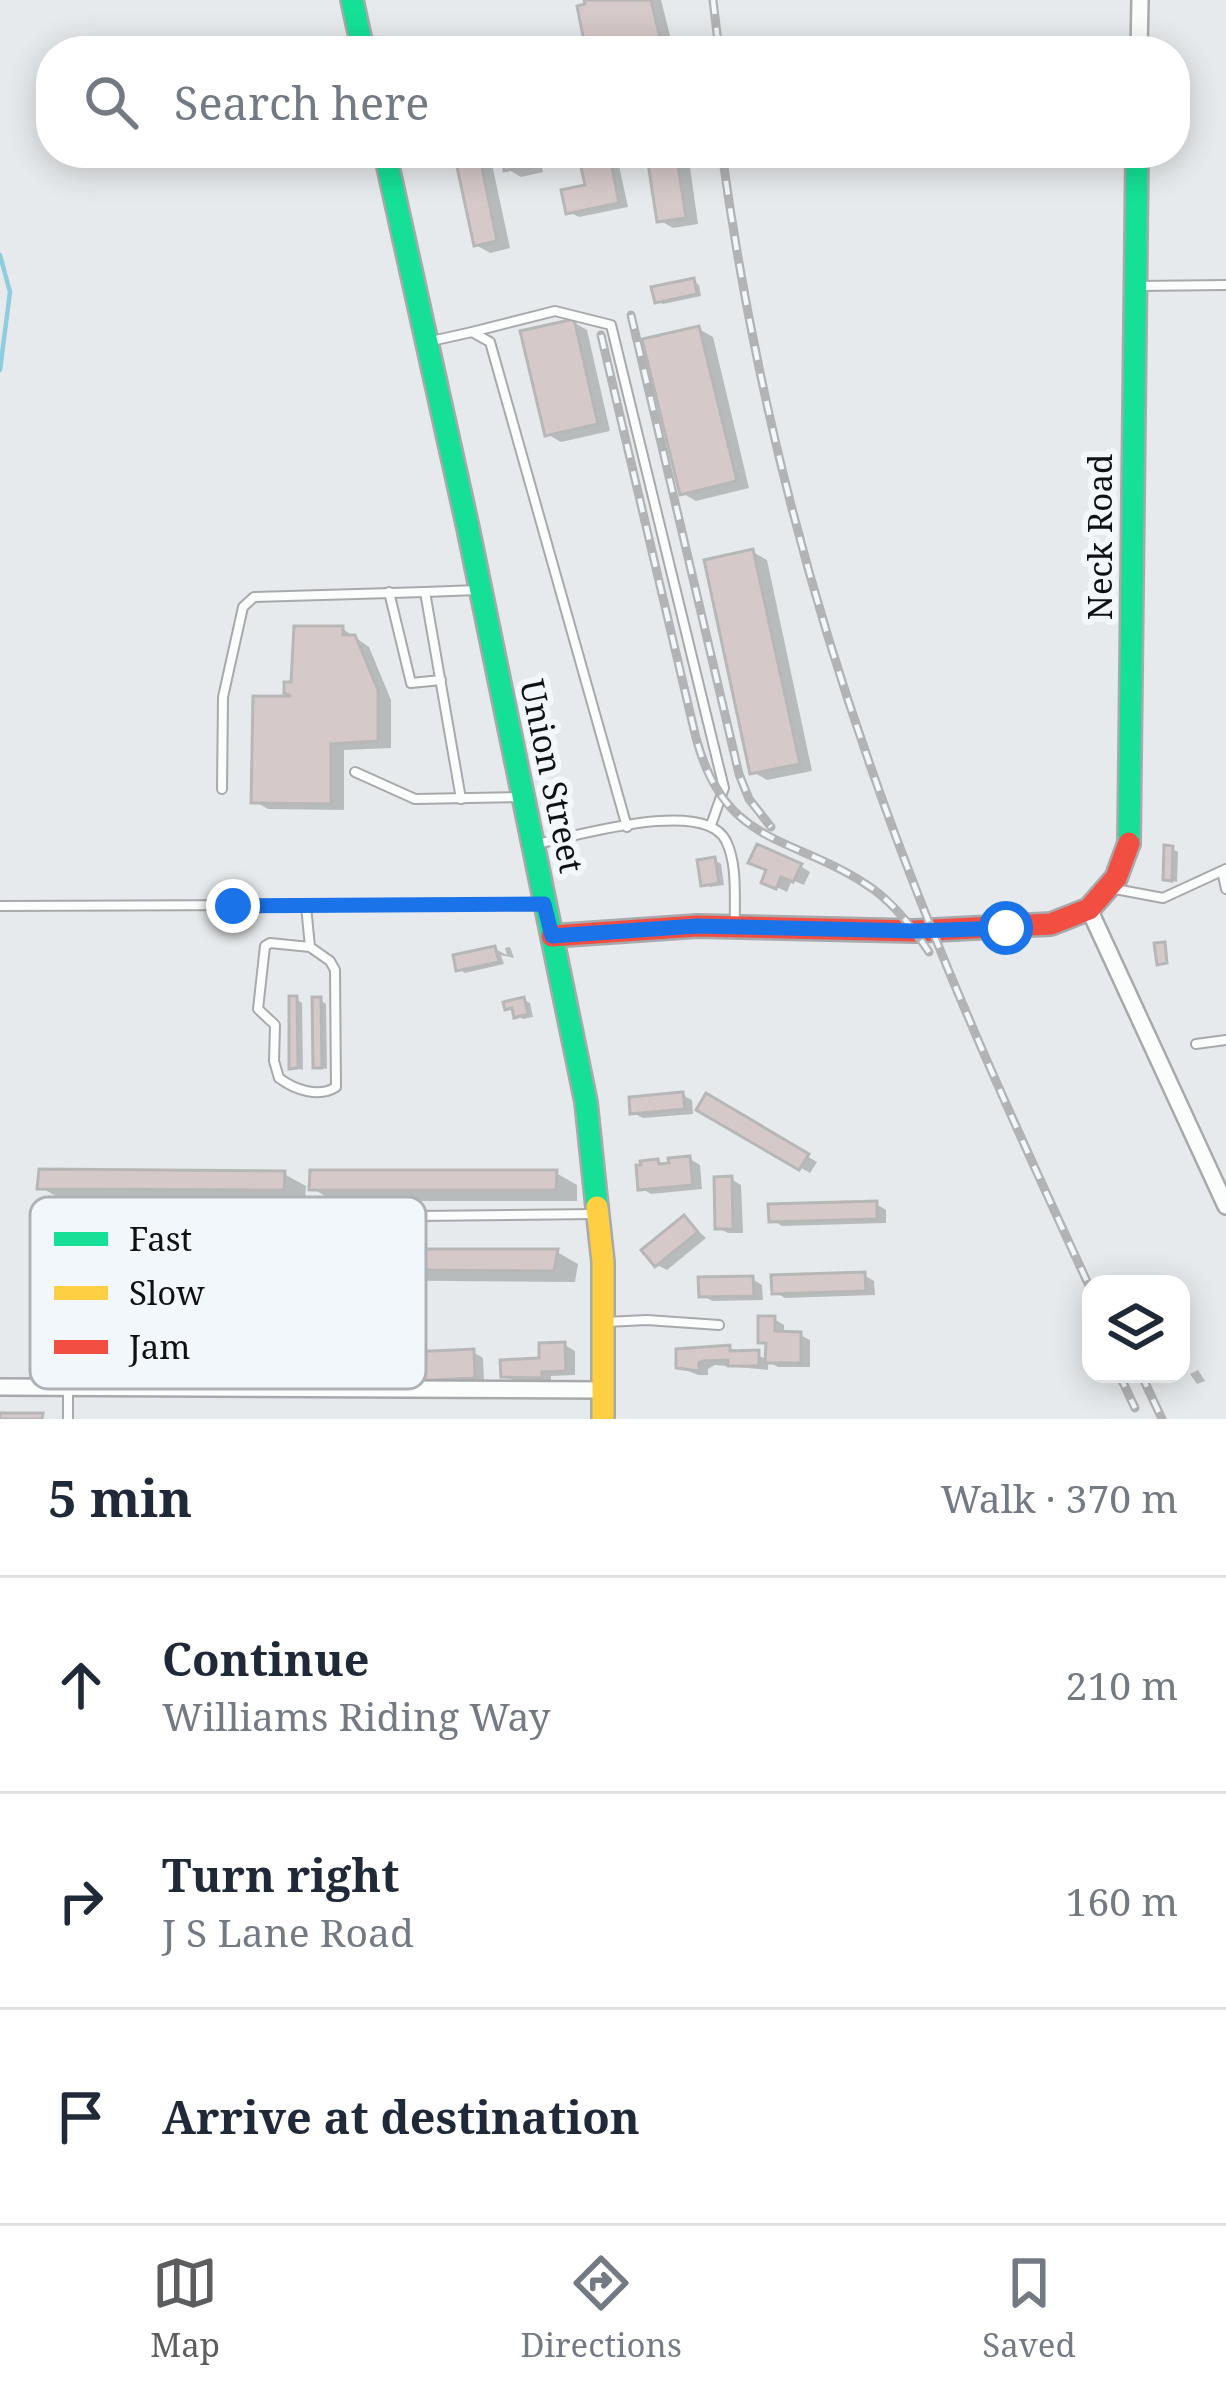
<!DOCTYPE html>
<meta charset="utf-8">
<style>
body{margin:0;font-family:"Noto Serif",serif;background:#f6f6f7;color:#1f2937}
.controls{position:absolute;right:36px;bottom:36px;display:grid;overflow:hidden;border-radius:24px;box-shadow:0 6px 30px #0003}
.controls button{width:108px;height:108px;display:grid;place-items:center;padding:0;border:0;border-bottom:3px solid #e0e1e3;background:#fff;color:#1f2937;font:60px sans-serif}
.stop{position:absolute;width:36px;height:36px;margin:-27px;border:9px solid #1a73e8;border-radius:50%;background:#fff}
.stop.end{background:#1a73e8;border-color:#fff;box-shadow:0 3px 12px #0008}
.list{margin:0;padding:0;list-style:none}
h2{display:flex;justify-content:space-between;align-items:center;height:156px;margin:0;padding:0 48px;font-size:51px}
h2 small{font-size:39px;font-weight:400;color:#747a83}
.list li{display:grid;grid-template-columns:78px 1fr auto;gap:36px;align-items:center;box-sizing:border-box;height:216px;padding:0 48px;border-top:3px solid #e0e1e3}
.list b{display:block;font-size:45px;white-space:nowrap}
.list p{margin:0;font-size:39px;white-space:nowrap;color:#747a83}
.list em{font-size:39px;font-style:normal;color:#747a83}
.icon{flex:none;width:66px;height:66px;fill:none;stroke:currentColor;stroke-width:2;stroke-linecap:round;stroke-linejoin:round}
.map{position:relative;flex:none;width:1226px;height:1419px;overflow:hidden}
.search{position:absolute;background:#fff;box-shadow:0 6px 30px #0003;left:36px;right:36px;top:36px;height:132px;display:flex;align-items:center;gap:30px;box-sizing:border-box;padding:0 42px;border-radius:48px;color:#747a83;font-size:45px}
.sheet{height:804px;background:#fff}
nav{display:flex;justify-content:space-around;align-items:center;box-sizing:border-box;height:168px;border-top:3px solid #e0e1e3;background:#fff;font-size:33px;color:#747a83}
nav a{display:grid;justify-items:center;gap:6px}
nav .on{color:#5b5d5f}
.map>svg:first-child{display:block}
.shadow{fill:#0003}
.lines{fill:none;stroke-linecap:round;stroke-linejoin:round}
.stream{stroke:#8fcdde;stroke-width:4.5}
.building{fill:#d6c9c9;stroke:#b7b7b8;stroke-width:3}
.lane-casing{stroke:#a7a9ab;stroke-width:12}
.street-casing{stroke:#a7a9ab;stroke-width:20}
.fast-casing{stroke:#a7a9ab;stroke-width:26}
.slow-casing{stroke:#a7a9ab;stroke-width:26}
.jam-casing{stroke:#a7a9ab;stroke-width:26}
.lane{stroke:#fbfcfc;stroke-width:8}
.street{stroke:#fbfcfc;stroke-width:15}
.fast{stroke:#16e098;stroke-width:21}
.slow{stroke:#ffcf43;stroke-width:21}
.jam{stroke:#f24e42;stroke-width:21}
.rail-casing{stroke:#b2b3b4;stroke-width:9}
.rail{stroke:#f2f7fc;stroke-width:4.5;stroke-dasharray:14;stroke-linecap:butt}
.route{stroke:#1a73e8;stroke-width:15}
.labels{text-anchor:middle;stroke-width:12;stroke-linejoin:round;paint-order:stroke}
.street-label{font-size:33px;fill:#101113;stroke:#f2f7fc}
.key{fill:#f2f7fc;stroke:#aeb2b6;stroke-width:3}
.key-label{font-size:33px;fill:#101113}
</style>
<div class="map">
<svg width="1226" height="1419" viewBox="0 0 1226 1419">
<rect width="100%" height="100%" fill="#e7eaec"/>
<!-- shadow -->
<g class="shadow">
<path d="M598 0H661L674 51H589Z"/>
<path d="M457 153H502L490 155 510 248 490 253 476 245Z"/>
<path d="M505 153H539L543 172 521 177 507 169Z"/>
<path d="M670 153H688L698 224 673 228 659 220 671 163Z"/>
<path d="M608 155 618 161 628 207 579 217 569 212Z"/>
<path d="M693 281 699 285 701 296 663 304 657 301Z"/>
<path d="M573 322 587 330 610 431 561 442 547 434Z"/>
<path d="M699 329 713 337 749 488 696 501 682 493Z"/>
<path d="M753 552 767 560 812 771 767 780 753 772Z"/>
<path d="M343 629 369 647 391 700V748L344 750V810L268 809 254 801 301 699Z"/>
<path d="M1172 849 1178 852 1177 882 1166 879Z"/>
<path d="M715 860 721 864 724 885 710 887 704 884Z"/>
<path d="M800 866 810 872 804 885 792 880 787 892 764 881Z"/>
<path d="M510 947 514 958 501 955 504 964 465 973 459 969 495 949 507 955 505 948Z"/>
<path d="M296 999 302 1003 303 1070 292 1067Z"/>
<path d="M320 1000 326 1004 327 1069 316 1066Z"/>
<path d="M524 1000 530 1003 533 1017 523 1019 508 1008Z"/>
<path d="M682 1095 692 1100 693 1114 643 1118 633 1113Z"/>
<path d="M707 1097 817 1162 810 1173 700 1108Z"/>
<path d="M690 1159 700 1165 702 1189 651 1194 641 1188 657 1162 665 1166Z"/>
<path d="M556 1173 577 1185V1201H333L312 1188Z"/>
<path d="M284 1174 306 1186 305 1200 61 1199 40 1187Z"/>
<path d="M731 1179 741 1185 743 1233H728L718 1228Z"/>
<path d="M876 1204 886 1210V1223L782 1226 772 1220Z"/>
<path d="M684 1218 706 1238 667 1270 657 1265Z"/>
<path d="M557 1252 578 1264 575 1282 333 1280 311 1268Z"/>
<path d="M864 1275 874 1281 875 1295 785 1298 775 1292Z"/>
<path d="M752 1279 762 1285 763 1300 712 1301 702 1295Z"/>
<path d="M774 1319 784 1325V1334L800 1335 810 1340V1367H778L768 1361V1370L715 1365 708 1369V1375H698L679 1367 729 1348 768 1359V1346L761 1342Z"/>
<path d="M410 1335 416 1339V1355L473 1352 483 1358 484 1382 425 1384 415 1379 414 1355 400 1352Z"/>
<path d="M565 1345 575 1351V1375L551 1376V1382L514 1381 504 1375 542 1361Z"/>
<path d="M1198 1370 1205 1381 1197 1384 1190 1374Z"/>
</g>
<g class="lines">
<!-- stream -->
<path class="stream" d="M0 255 10 292 0 370"/>
</g>
<!-- building -->
<g class="building">
<path d="M584 0H651L663 51H586L577 6 585 4Z"/>
<path d="M454 153H479L497 241 474 246Z"/>
<path d="M503 153H528L530 165 504 171Z"/>
<path d="M609 153 619 203 566 214 561 190 585 185 579 158Z"/>
<path d="M667 153H676L686 218 657 222 648 163 668 161Z"/>
<path d="M694 278 697 294 655 303 651 287Z"/>
<path d="M574 319 598 424 545 436 520 331Z"/>
<path d="M699 326 737 481 680 495 642 339Z"/>
<path d="M753 549 800 764 750 774 704 560Z"/>
<path d="M294 626H343V635H355L378 690V741L331 744V804L251 803 253 696H291L284 693V682H291Z"/>
<path d="M757 844 802 864 793 882 781 877 776 889 761 883 766 870 748 863Z"/>
<path d="M1164 845 1173 846 1172 881 1163 880Z"/>
<path d="M715 857 719 883 701 886 697 860Z"/>
<path d="M1165 942 1167 963 1157 965 1154 943Z"/>
<path d="M495 946 499 962 456 971 453 955Z"/>
<path d="M289 996H297L298 1068 289 1069Z"/>
<path d="M312 997H321L322 1068H313Z"/>
<path d="M524 997 528 1014 514 1018 512 1008 505 1010 503 1002Z"/>
<path d="M683 1092 685 1109 630 1114 629 1097Z"/>
<path d="M706 1093 809 1154 799 1170 696 1110Z"/>
<path d="M690 1156 693 1185 638 1190 636 1165H641L640 1161 658 1159 659 1164 669 1163 668 1158Z"/>
<path d="M39 1169 285 1171 284 1190 37 1189Z"/>
<path d="M310 1170H557L556 1190H309Z"/>
<path d="M732 1176 733 1229H715L714 1177Z"/>
<path d="M877 1201V1219L769 1222 768 1204Z"/>
<path d="M684 1215 698 1232 655 1267 641 1250Z"/>
<path d="M310 1249H558L554 1271 308 1269Z"/>
<path d="M865 1272 866 1291 772 1294 771 1275Z"/>
<path d="M753 1276 754 1296 699 1297 698 1277Z"/>
<path d="M758 1316H775V1331L801 1332V1363H765L766 1343H758Z"/>
<path d="M565 1342 566 1371 542 1372V1378L501 1377 500 1360 539 1358V1343Z"/>
<path d="M730 1345V1351L759 1350V1366H728V1360L703 1361 699 1363V1371L676 1368V1349Z"/>
<path d="M474 1349 475 1378 412 1381 411 1352Z"/>
<path d="M0 1413H43L42 1419H0Z"/>
</g>
<g class="lines">
<!-- lane casing -->
<g class="lane-casing">
<g id="lane">
<path d="M1138 286 1226 285"/>
<path d="M472 332 555 311 611 325 724 788 711 825"/>
<path d="M427 342 472 332 490 342 627 827"/>
<path d="M389 592 411 683 441 680"/>
<path d="M355 772 415 799 522 797"/>
<path d="M222 789 223 697 243 607 254 597 425 592"/>
<path d="M461 799 425 592 477 590"/>
<path d="M537 844C577 836 705 797 726 841 738 865 734 899 735 925"/>
<path d="M1222 871 1226 889"/>
<path d="M1115 889 1163 898 1226 869"/>
<path d="M0 906 543 904"/>
<path d="M306 906 310 947 330 961 335 970 336 1087C319 1098 295 1090 279 1078L274 1061 275 1025 258 1009 265 946 270 943 310 947"/>
<path d="M1196 1044 1226 1040"/>
<path d="M35 1215 327 1217 596 1214"/>
<path d="M605 1322 647 1320 719 1325"/>
<path d="M68 1389V1419"/>
</g>
</g>
<!-- street casing -->
<g class="street-casing">
<g id="street">
<path d="M1139 51 1140 0"/>
<path d="M1089 909 1226 1206"/>
<path d="M0 1387 603 1390"/>
</g>
</g>
<!-- fast casing -->
<g class="fast-casing">
<g id="fast">
<path d="M352 0 363 51"/>
<path d="M385 153 468 528 586 1102 597 1207"/>
<path d="M1129 843 1137 153"/>
</g>
</g>
<!-- slow casing -->
<g class="slow-casing">
<path id="slow" d="M597 1207 603 1262V1419"/>
</g>
<!-- jam casing -->
<g class="jam-casing">
<path id="jam" d="M552 936 697 926 915 931 1051 924 1089 909 1116 878 1129 843"/>
</g>
<!-- lane -->
<use href="#lane" class="lane"/>
<!-- street -->
<use href="#street" class="street"/>
<!-- fast -->
<use href="#fast" class="fast"/>
<!-- slow -->
<use href="#slow" class="slow"/>
<!-- jam -->
<use href="#jam" class="jam"/>
<!-- rail casing -->
<g class="rail-casing">
<g id="rail">
<path d="M713 0 719 51"/>
<path d="M722 153C751 366 803 577 875 779 936 953 1013 1122 1091 1290"/>
<path d="M631 315 739 774 749 799 771 827"/>
<path d="M601 335 696 738C726 850 795 834 873 889 896 906 913 928 929 952"/>
<path d="M1119 1374 1135 1408"/>
<path d="M1141 1374 1162 1419"/>
</g>
</g>
<!-- rail -->
<use href="#rail" class="rail"/>
</g>
<g class="lines">
<!-- route -->
<path class="route" d="M233 906 544 904 552 936 697 926 915 931 1006 928"/>
</g>
<g class="labels">
<!-- street labels -->
<g class="street-label">
<text transform="translate(1100 537) rotate(-90)" y="12">Neck Road</text>
<text transform="translate(552 776) rotate(78)" y="12">Union Street</text>
</g>
</g>
<!-- legend -->
<rect x="30" y="1197" width="396" height="192" rx="18" class="key"/>
<rect x="54" y="1232" width="54" height="14" fill="#16e098"/>
<rect x="54" y="1286" width="54" height="14" fill="#ffcf43"/>
<rect x="54" y="1340" width="54" height="14" fill="#f24e42"/>
<g class="key-label">
<text x="129" y="1251">Fast</text>
<text x="129" y="1305">Slow</text>
<text x="129" y="1359">Jam</text>
</g>
</svg>
<div class="controls">
<button><svg class="icon" aria-label="layers" viewBox="0 0 24 24"><path d="M12 4l9 5-9 5-9-5zM3 14l9 5 9-5"/></svg></button>
</div>
<div class="stop" style="left:1006px;top:928px"></div>
<div class="stop end" style="left:233px;top:906px"></div>
<div class="search"><svg class="icon" aria-label="search" viewBox="0 0 24 24"><circle cx="10" cy="10" r="6"/><path d="M15 15l6 6"/></svg>Search here</div>
</div>
<section class="sheet">
<h2>5 min<small>Walk · 370 m</small></h2>
<ul class="list">
<li><svg class="icon" aria-label="ahead" viewBox="0 0 24 24"><path d="M12 20V5M6 11l6-6 6 6"/></svg><div><b>Continue</b><p>Williams Riding Way</p></div><em>210 m</em></li>
<li><svg class="icon" aria-label="right" viewBox="0 0 24 24"><path d="M7 20v-9h11M14 6l5 5-5 5"/></svg><div><b>Turn right</b><p>J S Lane Road</p></div><em>160 m</em></li>
<li><svg class="icon" aria-label="arrive" viewBox="0 0 24 24"><path d="M6 21V4h12l-3 4 3 4H6"/></svg><div><b>Arrive at destination</b></div></li>
</ul>
</section>
<nav>
<a class="on"><svg class="icon" aria-label="map" viewBox="0 0 24 24"><path d="M3 6l6-2 6 2 6-2v14l-6 2-6-2-6 2zM9 4v14M15 6v14"/></svg>Map</a>
<a><svg class="icon" aria-label="directions" viewBox="0 0 24 24"><path d="M12 3l9 9-9 9-9-9zM9 14v-3h6M13 9l2 2-2 2"/></svg>Directions</a>
<a><svg class="icon" aria-label="saved" viewBox="0 0 24 24"><path d="M7 4h10v16l-5-4-5 4z"/></svg>Saved</a>
</nav>
